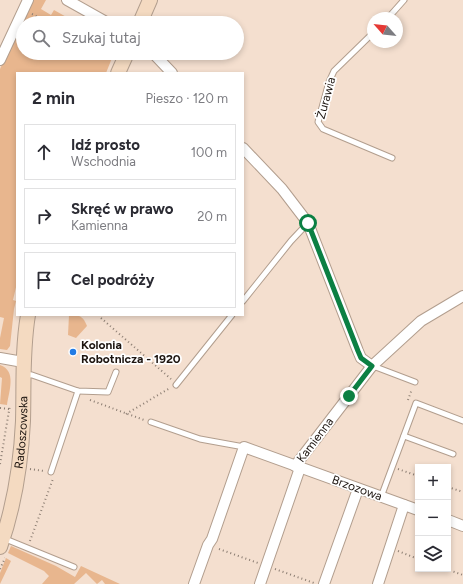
<!DOCTYPE html>
<html lang="pl">
<meta charset="utf-8">
<style>
body{margin:0;font-family:Figtree,sans-serif;background:#f7f7f7;color:#2b2b33}
.controls{position:absolute;right:12px;bottom:12px;display:grid;overflow:hidden;border-radius:0px;box-shadow:0 2px 6px #0003}
.controls button{width:36px;height:36px;display:grid;place-items:center;padding:0;border:0;border-bottom:1px solid #e1e1e2;background:#fff;color:#2b2b33;font:20px sans-serif}
.compass{position:absolute;left:367px;top:12px;width:36px;height:36px;border-radius:50%;background:#fff;box-shadow:0 2px 6px #0003;rotate:297deg}
.stop{position:absolute;width:12px;height:12px;margin:-9px;border:3px solid #0b8043;border-radius:50%;background:#fff}
.stop.end{background:#0b8043;border-color:#fff;box-shadow:0 1px 4px #0008}
.list{margin:0;padding:0;list-style:none}
h2{display:flex;justify-content:space-between;align-items:center;height:52px;margin:0;padding:0 16px;font-size:17px}
h2 small{font-size:13px;font-weight:400;color:#7c7c81}
.list li{display:grid;grid-template-columns:26px 1fr auto;gap:12px;align-items:center;box-sizing:border-box;height:56px;margin:0 8px 8px;padding:0 8px;border:1px solid #e1e1e2;border-radius:0px}
.list b{display:block;font-size:15px;white-space:nowrap}
.list p{margin:0;font-size:13px;white-space:nowrap;color:#7c7c81}
.list em{font-size:13px;font-style:normal;color:#7c7c81}
.icon{flex:none;width:22px;height:22px;fill:none;stroke:currentColor;stroke-width:2;stroke-linecap:round;stroke-linejoin:round}
.map{position:relative;flex:none;width:463px;height:584px;overflow:hidden}
.search{position:absolute;background:#fff;box-shadow:0 2px 6px #0003;left:16px;top:16px;width:228px;height:44px;display:flex;align-items:center;gap:10px;box-sizing:border-box;padding:0 14px;border-radius:22px;color:#7c7c81;font-size:15px}
.panel{position:absolute;background:#fff;box-shadow:0 2px 6px #0003;left:16px;top:72px;width:228px;height:244px;border-radius:0px}
.map>svg:first-child{display:block}
.green{fill:#e8b68e}
.lines{fill:none;stroke-linecap:round;stroke-linejoin:round}
.lane-casing{stroke:#b29e8e;stroke-width:7}
.street-casing{stroke:#b29e8e;stroke-width:12}
.secondary-casing{stroke:#b29e8e;stroke-width:16}
.path{stroke:#8b7d72;stroke-width:2;stroke-dasharray:1 3;stroke-linecap:butt}
.lane{stroke:#fff;stroke-width:5}
.street{stroke:#fff;stroke-width:10}
.secondary{stroke:#f4dac1;stroke-width:14}
.route{stroke:#0b8043;stroke-width:5}
.poi-dot{fill:#217be5;stroke:#fff;stroke-width:1.5}
.labels{text-anchor:middle;stroke-width:3.5;stroke-linejoin:round;paint-order:stroke}
.street-label{font-size:12px;fill:#1d1510;stroke:#fff}
.poi-label{font-size:12px;font-weight:bold;fill:#1d1510;stroke:#fff;text-anchor:start}
</style>
<div class="map">
<svg width="463" height="584" viewBox="0 0 463 584">
<rect width="100%" height="100%" fill="#f4dfcf"/>
<!-- green -->
<g class="green">
<path d="M32 0H46L41 9 51 15 54 10 77 23H23V53H114L106 73H17V283L13 300 16 301 14 309 10 346 7 350 0 349V338L4 318 0 317V69Z"/>
<path d="M69 315C80 315 83 316 87 326L76 338 68 335Z"/>
<path d="M0 365C17 371 9 391 7 405L0 404 2 378 0 377Z"/>
<path d="M11 546 56 566 75 577 81 566 120 584H105L102 580 97 584 86 573 74 584H42L49 576 44 571 8 553Z"/>
<path d="M6 558 11 561 0 584V573Z"/>
</g>
<g class="lines">
<!-- lane casing -->
<g class="lane-casing">
<g id="lane">
<path d="M388 18 404 0"/>
<path d="M373 33 334 71 329 82 318 122 323 129 392 158"/>
<path d="M243 301 291 241 308 223"/>
<path d="M373 366 415 382"/>
<path d="M24 374 32 375 78 391 108 392 116 372"/>
<path d="M176 385 232 315"/>
<path d="M151 422 200 439 244 447"/>
<path d="M404 436 453 454"/>
<path d="M51 472 78 391"/>
<path d="M381 497 416 403 463 421"/>
<path d="M3 538 74 567"/>
</g>
</g>
<!-- street casing -->
<g class="street-casing">
<g id="street">
<path d="M67 0 108 23"/>
<path d="M153 53 172 73"/>
<path d="M0 60 28 0"/>
<path d="M243 148 282 189 308 223 358 351 361 358 372 366"/>
<path d="M0 358 23 362"/>
<path d="M295 466 372 366 421 321 463 296"/>
<path d="M448 520 463 526"/>
<path d="M194 584 208 545 212 539 244 447 418 510"/>
<path d="M260 584 300 468"/>
<path d="M324 584 358 489"/>
<path d="M378 584 404 505"/>
</g>
</g>
<!-- secondary casing -->
<g class="secondary-casing">
<g id="secondary">
<path d="M140 23 150 0"/>
<path d="M118 73 127 53"/>
<path id="s1" d="M0 547C14 507 21 464 23 421 24 386 22 350 28 315"/>
</g>
</g>
<!-- path -->
<g class="path">
<path d="M32 14 50 23"/>
<path d="M101 318 171 379"/>
<path d="M90 400 144 420"/>
<path d="M408 400 412 389"/>
<path d="M0 408 9 409"/>
<path d="M126 414 170 388"/>
<path d="M0 464 10 405"/>
<path d="M30 469 44 471"/>
<path d="M398 469 418 476"/>
<path d="M448 487 463 492"/>
<path d="M30 541 53 479"/>
<path d="M219 549 258 563"/>
<path d="M398 551 418 559"/>
<path d="M0 569 5 558"/>
<path d="M275 569 314 583"/>
<path d="M446 569 463 575"/>
</g>
<!-- lane -->
<use href="#lane" class="lane"/>
<!-- street -->
<use href="#street" class="street"/>
<!-- secondary -->
<use href="#secondary" class="secondary"/>
</g>
<g class="lines">
<!-- route -->
<path class="route" d="M308 223 358 351 361 358 372 366 349 396"/>
</g>
<!-- markers -->
<circle class="poi-dot" cx="73" cy="352" r="4"/>
<g class="labels">
<!-- street labels -->
<g class="street-label">
<text transform="translate(326 98) rotate(-75)" y="4">Żurawia</text>
<text dy="4" stroke="none"><textPath href="#s1" startOffset="117">Radoszowska</textPath></text>
<text transform="translate(315 440) rotate(-53)" y="4">Kamienna</text>
<text transform="translate(357 488) rotate(20)" y="4">Brzozowa</text>
</g>
<!-- poi labels -->
<g class="poi-label">
<text x="81" y="349">Kolonia<tspan x="81" dy="14">Robotnicza - 1920</tspan></text>
</g>
</g>
</svg>
<div class="controls">
<button>+</button>
<button>−</button>
<button><svg class="icon" aria-label="layers" viewBox="0 0 24 24"><path d="M12 4l9 5-9 5-9-5zM3 14l9 5 9-5"/></svg></button>
</div>
<svg class="compass" viewBox="-18 -18 36 36"><path d="M0-13l5 13h-10z" fill="#e53935"/><path d="M0 13l5-13h-10z" fill="#7c7c81"/></svg>
<div class="stop" style="left:308px;top:223px"></div>
<div class="stop end" style="left:349px;top:396px"></div>
<div class="search"><svg class="icon" aria-label="search" viewBox="0 0 24 24"><circle cx="10" cy="10" r="6"/><path d="M15 15l6 6"/></svg>Szukaj tutaj</div>
<section class="panel">
<h2>2 min<small>Pieszo · 120 m</small></h2>
<ul class="list">
<li><svg class="icon" aria-label="ahead" viewBox="0 0 24 24"><path d="M12 20V5M6 11l6-6 6 6"/></svg><div><b>Idź prosto</b><p>Wschodnia</p></div><em>100 m</em></li>
<li><svg class="icon" aria-label="right" viewBox="0 0 24 24"><path d="M7 20v-9h11M14 6l5 5-5 5"/></svg><div><b>Skręć w prawo</b><p>Kamienna</p></div><em>20 m</em></li>
<li><svg class="icon" aria-label="arrive" viewBox="0 0 24 24"><path d="M6 21V4h12l-3 4 3 4H6"/></svg><div><b>Cel podróży</b></div></li>
</ul>
</section>
</div>
